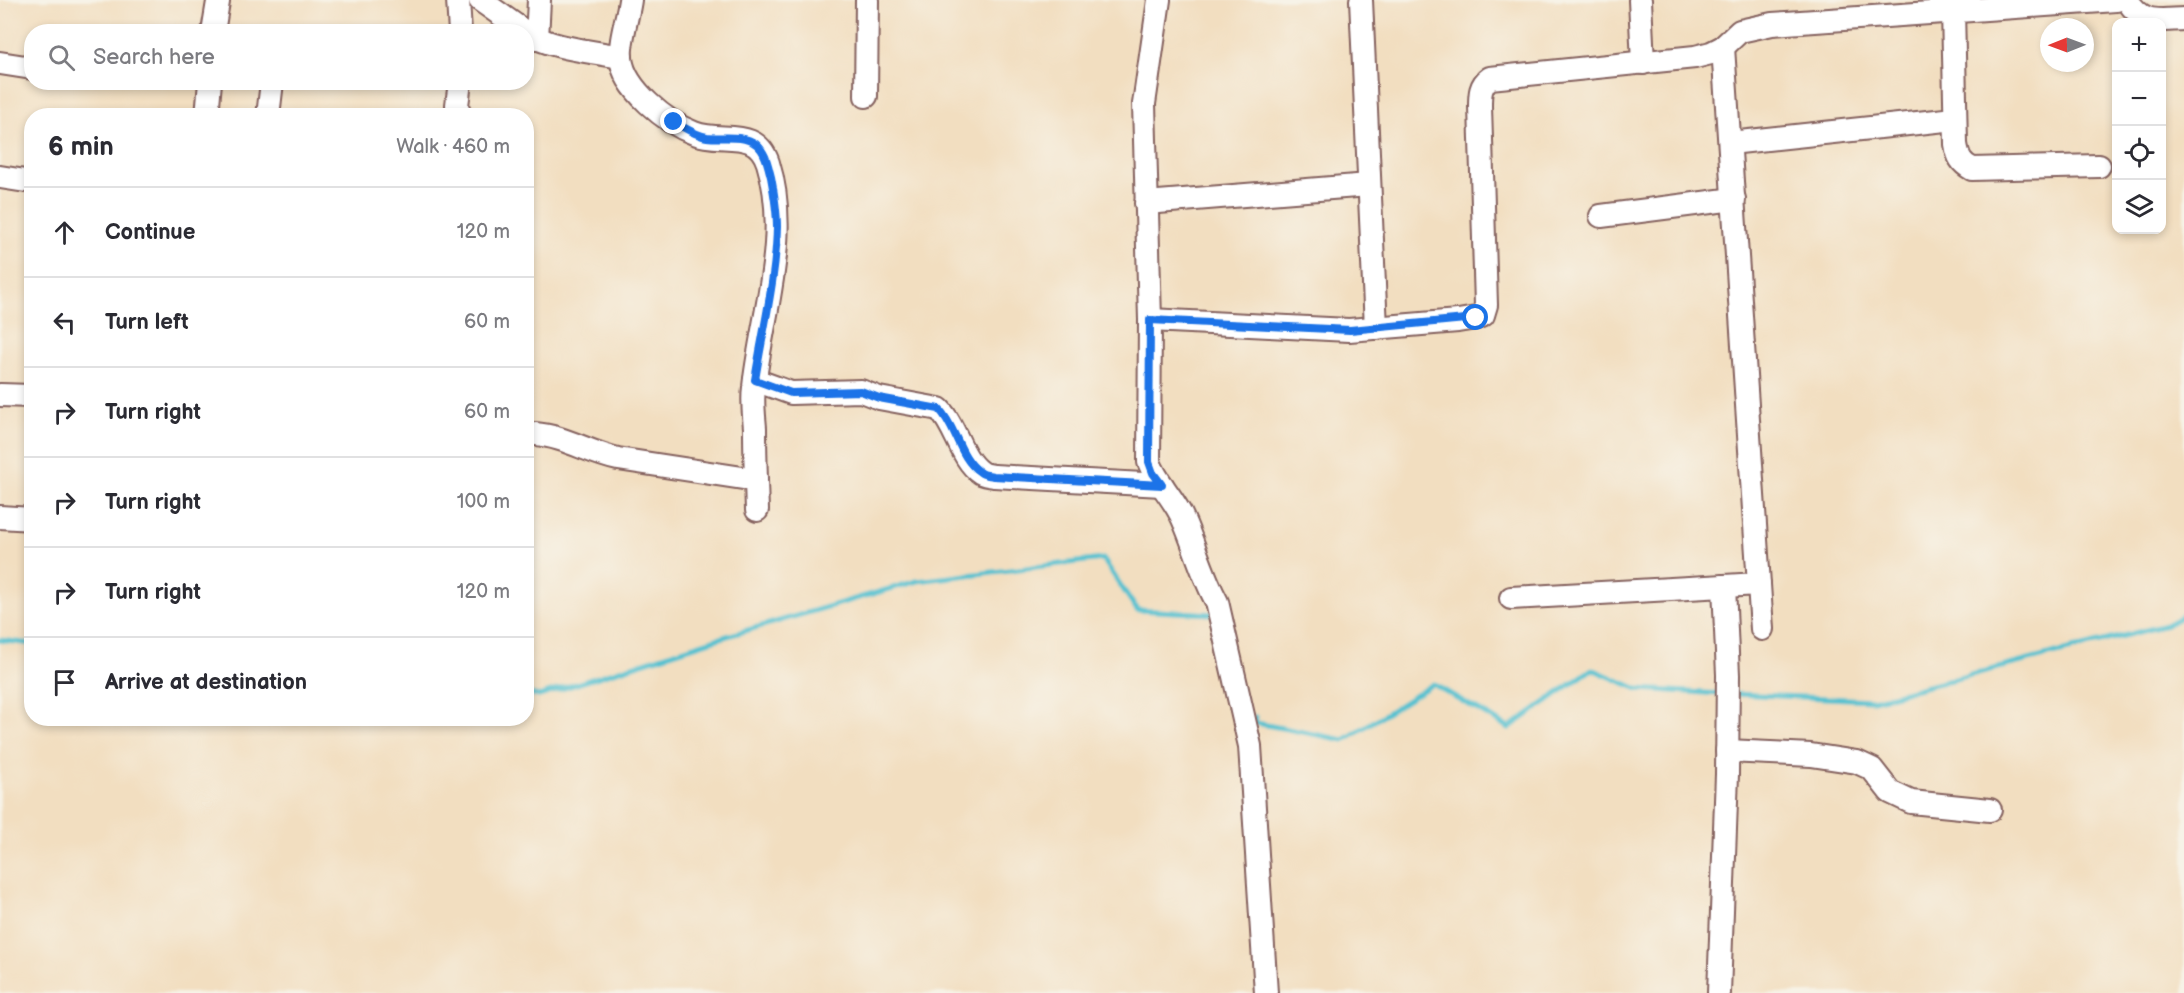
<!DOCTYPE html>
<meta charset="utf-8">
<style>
body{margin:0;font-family:"Balsamiq Sans",sans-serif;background:#f7f7f7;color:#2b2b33}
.controls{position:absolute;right:18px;top:18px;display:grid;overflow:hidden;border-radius:12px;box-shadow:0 3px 9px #0003}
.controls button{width:54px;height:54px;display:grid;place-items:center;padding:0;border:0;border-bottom:2px solid #e1e1e2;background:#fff;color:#2b2b33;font:30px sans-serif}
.compass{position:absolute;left:2040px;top:18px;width:54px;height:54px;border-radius:50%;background:#fff;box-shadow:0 3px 9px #0003;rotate:269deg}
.stop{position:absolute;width:18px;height:18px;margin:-14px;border:4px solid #1a73e8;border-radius:50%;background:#fff}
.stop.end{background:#1a73e8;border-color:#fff;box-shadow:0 2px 6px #0008}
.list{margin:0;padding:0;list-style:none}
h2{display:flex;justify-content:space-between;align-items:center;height:78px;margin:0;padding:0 24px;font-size:26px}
h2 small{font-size:20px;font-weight:400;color:#7c7c81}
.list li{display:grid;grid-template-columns:39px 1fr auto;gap:18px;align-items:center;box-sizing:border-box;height:90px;padding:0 24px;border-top:2px solid #e1e1e2}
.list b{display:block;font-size:22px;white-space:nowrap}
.list em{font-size:20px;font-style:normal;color:#7c7c81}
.icon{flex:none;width:33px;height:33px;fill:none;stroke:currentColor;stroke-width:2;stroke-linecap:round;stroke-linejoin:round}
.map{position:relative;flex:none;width:2184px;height:993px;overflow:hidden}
.search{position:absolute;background:#fff;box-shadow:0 3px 9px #0003;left:24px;top:24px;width:510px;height:66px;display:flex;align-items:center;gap:15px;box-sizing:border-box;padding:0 21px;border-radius:24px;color:#7c7c81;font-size:22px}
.panel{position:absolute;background:#fff;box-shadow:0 3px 9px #0003;left:24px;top:108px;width:510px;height:618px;border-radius:24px}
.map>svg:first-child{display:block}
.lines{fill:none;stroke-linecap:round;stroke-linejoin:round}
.stream{stroke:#55c1d0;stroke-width:5}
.minor-casing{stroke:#85625f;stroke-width:26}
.minor{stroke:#fff;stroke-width:22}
.route{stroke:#1a73e8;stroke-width:8}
</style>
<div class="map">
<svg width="2184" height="993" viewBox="0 0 2184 993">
<rect width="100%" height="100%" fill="#f7f3e8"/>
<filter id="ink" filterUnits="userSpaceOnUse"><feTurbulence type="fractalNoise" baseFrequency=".0167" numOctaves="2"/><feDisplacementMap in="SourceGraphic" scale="12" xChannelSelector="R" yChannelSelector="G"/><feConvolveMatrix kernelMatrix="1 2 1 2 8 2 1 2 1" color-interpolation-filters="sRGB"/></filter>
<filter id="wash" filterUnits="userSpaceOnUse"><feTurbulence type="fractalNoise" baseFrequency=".008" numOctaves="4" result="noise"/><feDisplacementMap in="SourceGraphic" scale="24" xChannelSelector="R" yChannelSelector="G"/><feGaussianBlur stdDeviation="1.35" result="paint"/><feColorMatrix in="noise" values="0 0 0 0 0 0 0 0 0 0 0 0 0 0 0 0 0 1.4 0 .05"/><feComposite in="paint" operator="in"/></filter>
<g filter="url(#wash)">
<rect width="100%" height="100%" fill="#f2dec0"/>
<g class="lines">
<!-- stream -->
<g class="stream">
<path d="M0 640 32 644"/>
<path d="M526 693 539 696 710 641 917 581 1103 559 1137 610 1214 614"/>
<path d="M1734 694 1873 700 2166 625 2184 615"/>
<path d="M1255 717 1256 723 1344 740 1433 684 1509 728 1592 669 1638 689 1722 694"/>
</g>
</g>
</g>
<g filter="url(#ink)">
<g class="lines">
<!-- minor casing -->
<g class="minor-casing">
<g id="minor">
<path d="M458 0 460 32"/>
<path d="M480 0 525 32"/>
<path d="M630 0C628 16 619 43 621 58 624 89 667 123 694 133 722 144 756 126 768 163 791 237 762 314 754 387 752 401 754 415 755 428 755 455 756 483 757 510"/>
<path d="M1159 0 1144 104 1150 320 1149 462C1157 483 1174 498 1183 519 1195 546 1202 575 1217 602L1250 746 1266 993"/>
<path d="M1361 0 1376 328"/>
<path d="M1640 0 1643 63"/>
<path d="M2127 0C2144 25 2156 20 2184 19"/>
<path d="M1953 10 1956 144C1958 157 1961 163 1972 169L2099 166"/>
<path d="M213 32 218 2"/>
<path d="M526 32C552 49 591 51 621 57"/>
<path d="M537 39 539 0"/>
<path d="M1723 47 1762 629"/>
<path d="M0 63 32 68"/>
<path d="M866 96 867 0"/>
<path d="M207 116 210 82"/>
<path d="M268 116 272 82"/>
<path d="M460 116 457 105 460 82"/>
<path d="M1730 143 1955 119"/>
<path d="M0 177 32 182"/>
<path d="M1146 203 1369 185"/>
<path d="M1601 216 1734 199"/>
<path d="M1150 320 1349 330 1458 321 1476 318 1483 315 1486 305 1480 106C1480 94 1480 85 1490 78L1695 57 1711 53 1723 47 1740 31 1772 24 2116 0"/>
<path d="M755 380 791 393 861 391 879 398 939 409C956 426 961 459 980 472 983 475 989 475 994 476L1162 485"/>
<path d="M0 395 32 396"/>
<path d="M535 434C564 436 589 453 618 459L756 480"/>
<path d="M0 517 32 519"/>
<path d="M1511 598 1759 584"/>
<path d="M1727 751 1811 755 1857 762 1872 769 1890 792 1911 802 1990 810"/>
<path d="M1719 993 1727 774 1728 675 1724 586"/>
</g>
</g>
<!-- minor -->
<use href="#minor" class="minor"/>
</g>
</g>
<g class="lines" filter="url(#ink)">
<!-- route -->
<path class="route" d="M674 122C685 128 695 135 707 137 723 139 742 134 756 144 766 152 768 166 771 177 774 193 777 210 777 227 776 278 763 330 755 380L791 393 861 391 879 398 939 409C956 426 959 458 980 472 983 475 989 475 993 476L1162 485 1153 473 1149 462 1150 320 1350 330 1476 318"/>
</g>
</svg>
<div class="controls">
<button>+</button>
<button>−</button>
<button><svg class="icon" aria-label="locate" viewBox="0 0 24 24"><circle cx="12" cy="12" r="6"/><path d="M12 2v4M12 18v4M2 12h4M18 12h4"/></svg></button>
<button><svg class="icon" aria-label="layers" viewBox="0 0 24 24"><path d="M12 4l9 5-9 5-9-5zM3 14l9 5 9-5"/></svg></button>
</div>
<svg class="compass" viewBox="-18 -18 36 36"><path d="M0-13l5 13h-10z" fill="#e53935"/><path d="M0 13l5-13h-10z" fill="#7c7c81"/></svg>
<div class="stop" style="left:1476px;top:318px"></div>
<div class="stop end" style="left:674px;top:122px"></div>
<div class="search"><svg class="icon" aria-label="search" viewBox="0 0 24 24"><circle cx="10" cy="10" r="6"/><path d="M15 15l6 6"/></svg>Search here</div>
<section class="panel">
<h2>6 min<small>Walk · 460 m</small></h2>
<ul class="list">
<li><svg class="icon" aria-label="ahead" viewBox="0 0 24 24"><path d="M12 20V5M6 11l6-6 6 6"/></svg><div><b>Continue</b></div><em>120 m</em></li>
<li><svg class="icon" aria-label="left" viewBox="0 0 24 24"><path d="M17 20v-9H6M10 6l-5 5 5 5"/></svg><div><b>Turn left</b></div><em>60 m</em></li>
<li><svg class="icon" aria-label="right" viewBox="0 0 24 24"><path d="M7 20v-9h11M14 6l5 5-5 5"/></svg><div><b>Turn right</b></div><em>60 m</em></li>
<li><svg class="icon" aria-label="right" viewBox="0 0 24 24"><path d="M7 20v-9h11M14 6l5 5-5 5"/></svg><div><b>Turn right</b></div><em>100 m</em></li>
<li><svg class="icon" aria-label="right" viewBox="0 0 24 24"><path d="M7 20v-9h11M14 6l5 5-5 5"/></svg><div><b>Turn right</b></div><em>120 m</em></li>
<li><svg class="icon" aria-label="arrive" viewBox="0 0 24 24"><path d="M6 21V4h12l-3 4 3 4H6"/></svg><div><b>Arrive at destination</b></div></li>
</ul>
</section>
</div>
